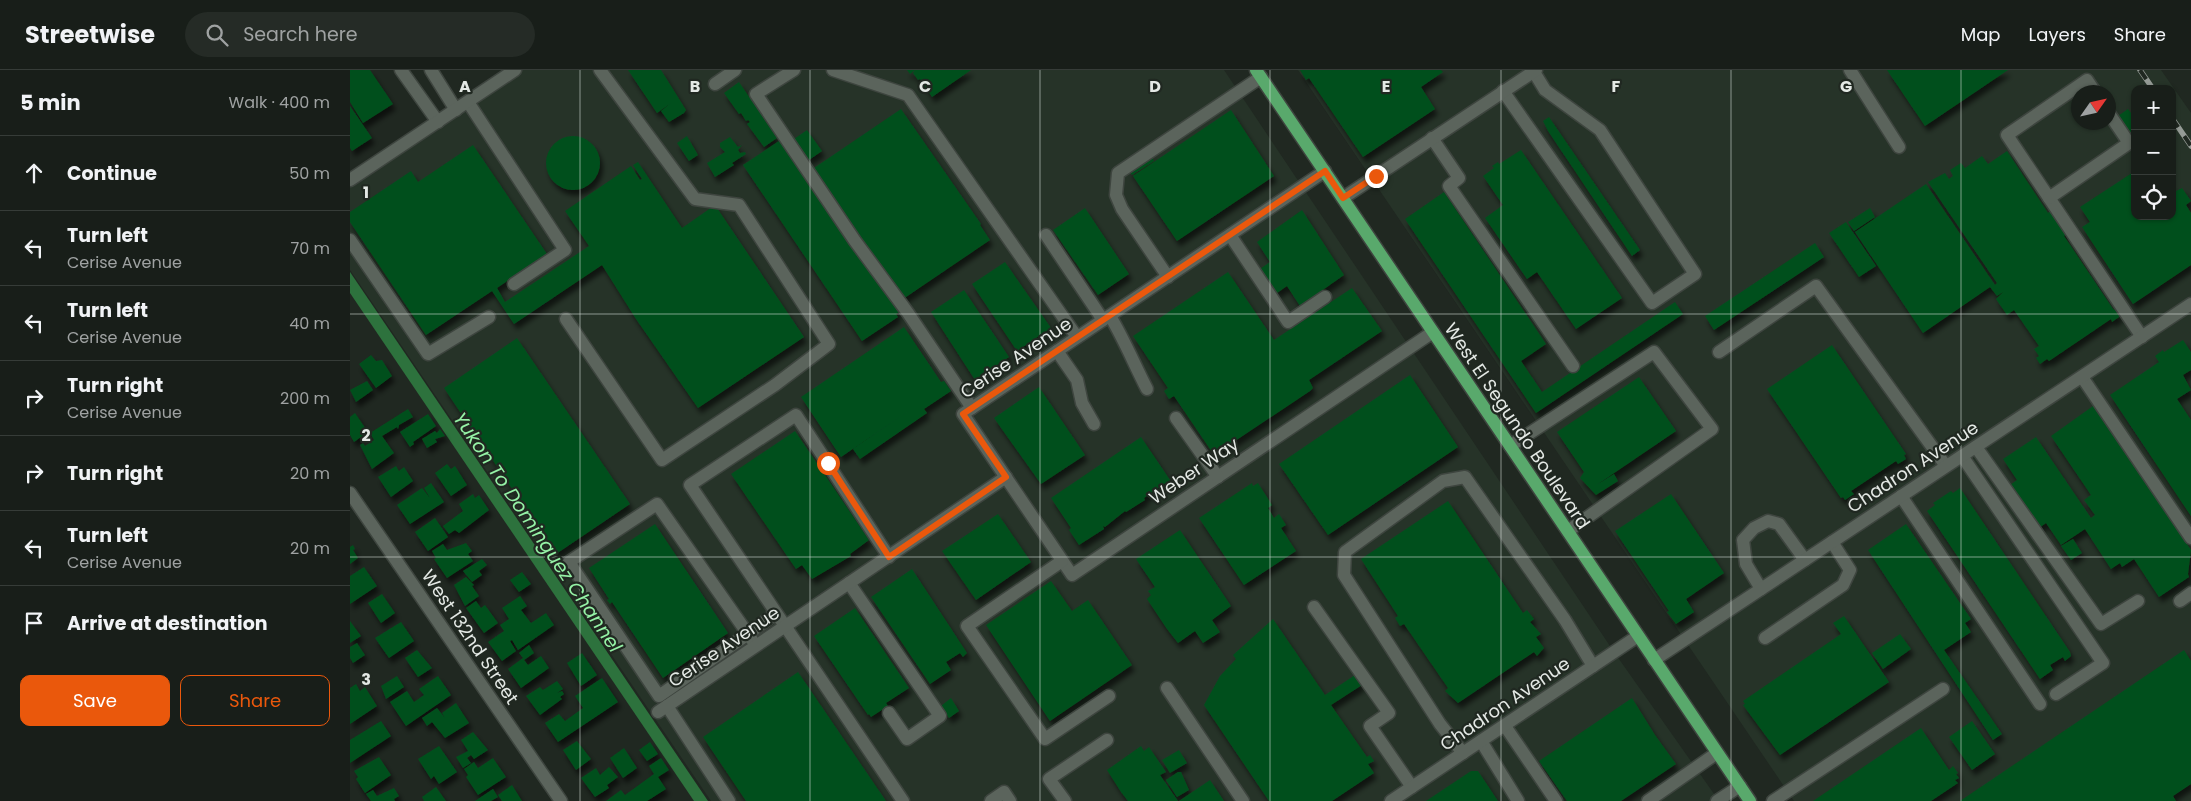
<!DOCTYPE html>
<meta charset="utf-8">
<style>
body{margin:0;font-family:Poppins,sans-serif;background:#252b26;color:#f1f3f6}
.controls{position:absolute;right:15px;top:15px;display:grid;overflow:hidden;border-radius:10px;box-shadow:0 1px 4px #0004}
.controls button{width:45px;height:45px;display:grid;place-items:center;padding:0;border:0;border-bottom:1px solid #363c38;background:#181e19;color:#f1f3f6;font:25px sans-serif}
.compass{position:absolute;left:1721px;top:15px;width:45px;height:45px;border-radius:50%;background:#181e19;box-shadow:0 1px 4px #0004;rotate:56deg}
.stop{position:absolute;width:15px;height:15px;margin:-11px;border:4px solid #ea580c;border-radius:50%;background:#fff}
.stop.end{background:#ea580c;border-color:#fff;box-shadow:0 1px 5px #0008}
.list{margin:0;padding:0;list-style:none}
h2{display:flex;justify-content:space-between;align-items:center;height:65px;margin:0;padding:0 20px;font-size:21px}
h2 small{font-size:16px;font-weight:400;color:#9fa2a2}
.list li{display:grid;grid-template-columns:32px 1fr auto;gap:15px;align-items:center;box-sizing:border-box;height:75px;padding:0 20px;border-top:1px solid #363c38}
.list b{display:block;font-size:19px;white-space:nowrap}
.list p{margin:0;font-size:16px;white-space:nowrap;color:#9fa2a2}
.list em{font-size:16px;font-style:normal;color:#9fa2a2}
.actions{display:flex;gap:10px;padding:15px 20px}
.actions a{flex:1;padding:11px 0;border:1px solid #ea580c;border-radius:10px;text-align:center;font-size:18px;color:#ea580c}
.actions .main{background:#ea580c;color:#fff}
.icon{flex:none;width:28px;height:28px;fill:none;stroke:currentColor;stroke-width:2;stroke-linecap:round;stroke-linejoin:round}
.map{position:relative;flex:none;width:1841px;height:731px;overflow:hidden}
header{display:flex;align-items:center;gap:30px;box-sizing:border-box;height:70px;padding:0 25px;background:#181e19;border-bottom:1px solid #363c38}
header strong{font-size:24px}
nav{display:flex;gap:28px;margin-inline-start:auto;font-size:18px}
.search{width:350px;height:45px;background:#252b26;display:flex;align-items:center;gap:12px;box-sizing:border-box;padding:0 18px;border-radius:28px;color:#9fa2a2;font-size:19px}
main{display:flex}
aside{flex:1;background:#181e19}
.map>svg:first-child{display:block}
.built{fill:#263328;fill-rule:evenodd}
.water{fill:#2d723d}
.building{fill:#00501d;filter:url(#shadow)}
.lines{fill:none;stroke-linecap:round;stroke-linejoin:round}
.minor-casing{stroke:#3e453f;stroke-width:15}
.major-casing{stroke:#3e453f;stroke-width:15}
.minor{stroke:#5b645c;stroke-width:12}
.major{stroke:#59a96c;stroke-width:12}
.rail-casing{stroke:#959b96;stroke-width:5.5}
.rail{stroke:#202821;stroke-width:4;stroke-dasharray:11;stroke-linecap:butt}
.route{stroke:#ea580c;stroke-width:6}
.grid{fill:none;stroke:#e4e9e5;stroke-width:1;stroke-opacity:0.55}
.labels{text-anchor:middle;stroke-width:4.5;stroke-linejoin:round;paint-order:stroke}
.street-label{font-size:18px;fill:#e4e9e5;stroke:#202821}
.water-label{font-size:19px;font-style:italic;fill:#95f2a6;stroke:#202821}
.grid-label{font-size:16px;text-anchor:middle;font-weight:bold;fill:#e4e9e5;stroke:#202821;stroke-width:4.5;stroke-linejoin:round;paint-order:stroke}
</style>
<header>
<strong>Streetwise</strong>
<div class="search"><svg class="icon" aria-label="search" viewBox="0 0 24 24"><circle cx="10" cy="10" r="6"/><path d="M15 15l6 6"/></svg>Search here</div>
<nav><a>Map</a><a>Layers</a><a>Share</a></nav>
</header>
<main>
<aside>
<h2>5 min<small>Walk · 400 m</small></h2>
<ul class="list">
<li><svg class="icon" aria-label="ahead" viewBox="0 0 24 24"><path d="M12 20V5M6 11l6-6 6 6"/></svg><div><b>Continue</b></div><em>50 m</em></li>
<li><svg class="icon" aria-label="left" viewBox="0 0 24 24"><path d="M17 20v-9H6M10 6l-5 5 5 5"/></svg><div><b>Turn left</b><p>Cerise Avenue</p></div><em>70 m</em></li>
<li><svg class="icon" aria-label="left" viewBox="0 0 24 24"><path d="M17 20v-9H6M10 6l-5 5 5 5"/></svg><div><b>Turn left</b><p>Cerise Avenue</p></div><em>40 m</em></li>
<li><svg class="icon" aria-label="right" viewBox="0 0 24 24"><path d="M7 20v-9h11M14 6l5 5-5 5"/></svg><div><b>Turn right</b><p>Cerise Avenue</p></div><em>200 m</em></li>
<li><svg class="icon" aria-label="right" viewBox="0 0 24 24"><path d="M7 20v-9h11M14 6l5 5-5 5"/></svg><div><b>Turn right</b></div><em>20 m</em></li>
<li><svg class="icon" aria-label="left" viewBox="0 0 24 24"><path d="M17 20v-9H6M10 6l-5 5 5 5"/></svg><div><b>Turn left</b><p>Cerise Avenue</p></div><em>20 m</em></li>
<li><svg class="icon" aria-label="arrive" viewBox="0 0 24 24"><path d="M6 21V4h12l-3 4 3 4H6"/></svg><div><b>Arrive at destination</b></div></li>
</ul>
<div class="actions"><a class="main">Save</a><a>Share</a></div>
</aside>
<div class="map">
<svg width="1841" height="731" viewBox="0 0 1841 731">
<defs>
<filter id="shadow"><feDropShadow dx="3" dy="5.5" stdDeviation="2.5" flood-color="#0009"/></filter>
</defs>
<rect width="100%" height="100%" fill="#202821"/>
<!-- built -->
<g class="built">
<path d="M165 0H874L1264 582 1369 731H361L0 200V110Z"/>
<path d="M948 0H1811L1841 43V731H1444ZM1785 19H1822V146H1785ZM1728 22H1758V52H1728Z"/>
</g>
<!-- water -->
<path class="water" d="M0 202 358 731H344L0 223Z"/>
<!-- building -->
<g class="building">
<path d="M0 0H20L43 34 13 53 0 32Z"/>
<path d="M278 0H311L336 40 334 43 319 52 311 41 321 33 307 43Z"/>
<path d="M557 0H621L582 27 570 9 568 10 563 3 565 0 560 4Z"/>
<path d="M950 0H1091L1093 2 1071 17 1085 39 1013 87 959 8 956 10Z"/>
<path d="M1537 0H1658L1575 56Z"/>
<path d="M389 12 427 68 414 77 397 54 400 52 398 50 396 51 391 43 389 44 374 23Z"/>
<path d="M0 36 22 68 2 81 0 78Z"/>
<path d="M551 39 631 154 630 155 640 170 553 229 464 98Z"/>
<path d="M1778 39 1785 48V72L1768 46Z"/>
<path d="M881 40 924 106 827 171 783 106Z"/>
<path d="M1199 47 1290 180 1282 186 1198 61 1193 51Z"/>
<path d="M457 60 472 81 459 90 444 69Z"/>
<path d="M337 66 348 85 339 91 327 73Z"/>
<circle cx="223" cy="93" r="27"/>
<path d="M380 67 388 77 392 75 388 80 390 83 395 82 396 84 382 93 384 95 365 107 357 93 375 82 370 77V73Z"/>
<path d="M429 71 549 242 546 244 548 247 512 271 393 95Z"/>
<path d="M123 75 197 184 147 218 155 232 239 176 215 141 281 96 290 110 292 109 283 95 288 92 332 158 365 135 454 267 348 338 286 249 252 195 164 254 142 221 76 265 0 152V142L61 101 68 112Z"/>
<path d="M1171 80 1272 228 1226 259 1187 202 1177 209 1135 148 1153 135 1133 106 1144 98 1142 96 1148 92 1149 94Z"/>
<path d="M1657 81 1698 143 1702 140 1717 164 1714 166 1763 239 1770 243 1769 247 1762 252 1761 249 1699 291 1697 289 1690 294 1686 288 1689 286 1684 279 1689 276 1664 240 1657 245 1646 229 1653 222 1647 226 1640 217 1573 263 1505 162 1576 114 1645 215 1647 213 1578 112 1595 103 1599 109 1603 106 1600 100 1611 93 1615 98 1632 86 1638 94Z"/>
<path d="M801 86 804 91 782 105 779 101Z"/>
<path d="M1785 101V146H1822V115L1826 121 1832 118 1841 131 1836 135 1841 143V195L1783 234 1732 157 1740 152 1730 137Z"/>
<path d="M1094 122 1196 274 1171 291 1192 322 1325 232 1333 244 1186 343 1055 149Z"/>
<path d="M735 138 779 204 748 225 703 160Z"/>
<path d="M1520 138 1525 147 1504 161 1498 152Z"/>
<path d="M952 140 994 205 950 236 937 216 927 223 910 199 920 192 907 172Z"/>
<path d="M1496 152 1526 196 1509 207 1479 163Z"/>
<path d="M1465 173 1474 187 1364 260 1355 246Z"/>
<path d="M655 192 701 258 667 281 622 214Z"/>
<path d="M878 202 924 270 1002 218 1032 261 959 310 963 318 960 321 864 385 824 326 819 329 814 321 818 318 783 266Z"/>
<path d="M614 220 659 287 625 310 581 242Z"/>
<path d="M554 257 591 312 594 311 601 321 574 339 577 343 510 389 503 379 570 333 491 387 451 327Z"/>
<path d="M167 268 280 434 206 484 94 318Z"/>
<path d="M1833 270 1841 282V300L1833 305 1841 320 1827 329 1841 350V446L1760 325 1809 292 1805 286 1813 280 1814 282Z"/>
<path d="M1482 275 1556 384 1554 385 1556 389 1548 394 1546 391 1501 421 1504 424 1495 430 1493 427 1491 428 1417 319Z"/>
<path d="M21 285 26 291 32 290 42 306 26 318 9 294Z"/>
<path d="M1060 305 1108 377 978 465 929 394Z"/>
<path d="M1289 307 1326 361 1245 416 1264 404 1268 411 1246 425 1230 408 1234 402 1207 362Z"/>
<path d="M17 311 23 320 6 332 0 320Z"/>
<path d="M689 317 735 385 691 414 644 348Z"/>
<path d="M1743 336 1841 480 1838 504 1839 507 1809 527 1784 489 1772 497 1770 493 1761 499 1735 459 1711 475 1696 453 1689 458 1660 415 1667 410 1653 389 1686 367 1741 448 1745 445 1734 430 1741 425 1701 366Z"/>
<path d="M58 339 63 347 49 355 48 359 47 357 32 366 44 383 22 399 10 375 13 373 15 376 24 370 27 375 20 363Z"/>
<path d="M5 343 18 362 4 372 0 365V347Z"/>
<path d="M78 344 86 356 63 372 64 374 60 377 50 362Z"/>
<path d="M90 359 95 366 85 369 87 372 77 378 72 369 85 361 87 363Z"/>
<path d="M445 361 519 470 500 484 501 486 462 509 452 495 446 499 381 404Z"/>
<path d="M791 367 820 410 794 428 795 430 776 442 775 441 755 457 753 456 754 459 729 475 719 460 721 458 701 428Z"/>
<path d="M97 394 101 399 105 396 117 415 101 426 85 403Z"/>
<path d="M46 396 49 401 54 397 63 411 41 427 28 407Z"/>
<path d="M81 413 94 432 60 454 47 435 72 418 80 428 74 418Z"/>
<path d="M902 413 903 416 908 413 922 435 918 438 924 448 929 444 936 455 931 458 946 481 894 515 849 448Z"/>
<path d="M1610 418 1720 582 1721 586 1715 591 1713 587 1700 595 1703 600 1690 609 1577 441 1585 435 1583 433 1601 421 1603 423Z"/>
<path d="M123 424 125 428 129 425 139 440 109 463 105 460 99 464 93 456 113 441 109 434Z"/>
<path d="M1321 424 1374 503 1336 529 1344 542 1326 554 1317 542 1319 541 1265 461Z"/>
<path d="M1098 431 1173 543 1177 540 1184 549 1180 552 1191 564 1186 567 1194 578 1187 586 1184 582 1108 633 1095 621 1098 618 1054 554 1050 556 1045 548 1048 546 1011 489Z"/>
<path d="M648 444 681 492 626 530 592 481Z"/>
<path d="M85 448 98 467 78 481 65 462Z"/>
<path d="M305 454 378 563 313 608 262 532 260 534 257 530 259 529 239 498Z"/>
<path d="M1556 454 1621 549 1615 553 1621 562 1594 580 1652 664 1643 670 1518 480Z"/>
<path d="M830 460 881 536 862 550 870 562 853 573 845 561 828 573 817 559 797 529 801 525 798 521 805 517 786 489Z"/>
<path d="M1723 469 1732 483 1721 490 1711 476Z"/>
<path d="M116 473 122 481 118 484 123 491 97 508 84 489 86 488 82 481 93 474 97 480Z"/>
<path d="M3 475 5 479 3 480 8 488 0 494V477Z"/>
<path d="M132 489 137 495 129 501 132 505 122 512 113 501Z"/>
<path d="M14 497 27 516 0 534V506Z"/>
<path d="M562 499 617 583 613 587 610 583 596 592 601 600 580 614 521 527Z"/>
<path d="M172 502 181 514 169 522 160 510Z"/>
<path d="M116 507 124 515 122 516 129 526 115 536 104 515Z"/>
<path d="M701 511 722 541 738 530 782 595 700 651 636 555Z"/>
<path d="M32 524 45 543 31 553 18 533Z"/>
<path d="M170 526 177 536 171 540 181 553 196 543 204 555 168 580 162 570 160 571 166 581 152 591 138 572 154 561 150 555 159 549 152 538Z"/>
<path d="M126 531 131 538 135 535 148 553 134 563 116 538Z"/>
<path d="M505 538 559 618 536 633 538 636 521 647 519 644 518 645 464 566Z"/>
<path d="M1494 546 1539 612 1430 685 1393 635 1395 634 1393 631 1491 564 1483 553Z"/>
<path d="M923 549 975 625 1005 605 1012 615 981 635 1017 687 1020 685 1024 691 1018 694 1024 703 982 731H919L854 635 870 606 886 589 883 585Z"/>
<path d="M0 551 11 566 0 573Z"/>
<path d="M51 552 64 571 39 588 25 568Z"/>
<path d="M1550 564 1561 579 1533 599 1522 583Z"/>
<path d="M7 573 15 585 3 593 0 588V577Z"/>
<path d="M179 575 184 583 174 590 178 595 191 586 199 598 171 618 158 599 173 588 169 583Z"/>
<path d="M67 580 82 598 68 607 55 588Z"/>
<path d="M1834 580 1841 591V714L1823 726 1826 731H1610Z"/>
<path d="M232 583 247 605 231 616 217 593Z"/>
<path d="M448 602 536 731H396L353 667Z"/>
<path d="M47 606 54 617 36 629 31 616Z"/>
<path d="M88 606 101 625 56 656 40 632 57 621 64 632 74 625 69 619Z"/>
<path d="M252 608 268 632 208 672 195 653 209 644 215 651 233 638 225 626Z"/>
<path d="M207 611 213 619 207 623 212 621 214 624 210 627 212 629 190 645 176 626 190 617 193 620Z"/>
<path d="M6 614 10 621 15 617 27 636 0 654V618Z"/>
<path d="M601 628 609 641 599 648 591 636Z"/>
<path d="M1282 628 1305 665 1326 694 1271 731H1217L1189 691Z"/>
<path d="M106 633 119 653 95 668 82 652 77 656 72 648 87 638 95 648 92 643Z"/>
<path d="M31 651 41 666 0 693V670Z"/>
<path d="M1622 651 1645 684 1622 700 1599 667Z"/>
<path d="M1571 658 1599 700 1603 696 1608 703 1606 704 1609 708 1605 710 1608 713 1581 731H1463Z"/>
<path d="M123 662 138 680 124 689 121 685 117 688 121 693 113 698 106 687 118 681 111 670Z"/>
<path d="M227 671 241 689 226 700 213 680Z"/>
<path d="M300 672 308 684 297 691 289 680Z"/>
<path d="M89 676 107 702 89 714 84 706 81 709 68 689Z"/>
<path d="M791 676 794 681 799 677 816 702 810 705 828 731H778L771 722 757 700Z"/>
<path d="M274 678 287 698 273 708 260 688Z"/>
<path d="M829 680 837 693 820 703 812 690Z"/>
<path d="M29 687 41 705 15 723 6 709 8 707 4 701Z"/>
<path d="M143 688 156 707 128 725 116 707 118 705 114 699 124 692 128 698Z"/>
<path d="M311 688 319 700 308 707 316 719 297 731H256L271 720 275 725 304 704 299 696Z"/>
<path d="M259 697 268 707 257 715 259 718 245 727 231 708 246 698 250 705Z"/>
<path d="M1121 701H1128L1148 731H1076Z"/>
<path d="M828 702H831L839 720 827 727 816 710Z"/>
<path d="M860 710 874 731H829Z"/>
<path d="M162 715 172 731H152L148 725Z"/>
<path d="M86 717 96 731H74L72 727Z"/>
<path d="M44 718 49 726 44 729 45 731H21L16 724 23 720 27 726Z"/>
<path d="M143 719 148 727 141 731H125Z"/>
</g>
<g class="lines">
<!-- minor casing -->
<g class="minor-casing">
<g id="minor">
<path d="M51 0 88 52"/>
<path d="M81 0 106 40"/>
<path d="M444 0 406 24 505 171 558 243 622 338"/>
<path d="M483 0 558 25 727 267"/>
<path d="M1500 0 1549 77"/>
<path d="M365 14 385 0"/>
<path d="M1153 21 1302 233 1345 204 1250 60 1195 20 1184 2"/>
<path d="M1745 22 1737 10 1657 65 1792 267"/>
<path d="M118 32 215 180 164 214"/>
<path d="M1082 68 1109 108 1099 116 1223 296"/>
<path d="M975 101 613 344 722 505 1083 262"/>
<path d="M0 110 165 0"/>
<path d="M993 128 1186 0"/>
<path d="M1699 128 1779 73 1758 42"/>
<path d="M696 165 753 250"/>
<path d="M880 165 938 252 975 227"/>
<path d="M0 170 78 284 139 247"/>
<path d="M818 207 772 139 766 125 768 103 911 7"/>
<path d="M760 246C774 269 784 294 797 319"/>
<path d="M216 249 312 390 425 315 479 274 389 135 345 129 250 0"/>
<path d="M707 281 727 310 732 333 744 354"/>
<path d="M1369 282 1466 216 1596 396"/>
<path d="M1732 307 1841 468"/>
<path d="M826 348 868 407"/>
<path d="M1160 376 1304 282 1362 359 1218 461"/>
<path d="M1626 377 1751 554 1788 531"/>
<path d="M1612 386 1753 593 1706 624"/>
<path d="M0 423 211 731"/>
<path d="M1551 426 1690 634"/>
<path d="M307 434 398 564 309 626 219 492Z"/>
<path d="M539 487 446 345 340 415 553 731"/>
<path d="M712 491 617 556 695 669 759 626"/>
<path d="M499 513 590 646 557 669 539 643"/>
<path d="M1411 519 1396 494 1393 470 1404 458 1418 451 1429 454 1455 490"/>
<path d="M1830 531 1841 523"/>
<path d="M964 537 1039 643 1020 656 1062 717"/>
<path d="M1415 568 1493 515 1500 500 1482 472"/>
<path d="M402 570 398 564 426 543"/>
<path d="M1304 590 1841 234"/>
<path d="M817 618 893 731"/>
<path d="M317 636 379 731"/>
<path d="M308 642 656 407"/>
<path d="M1155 656 1206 731"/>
<path d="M1131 671 1168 731"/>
<path d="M1113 683 1090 654 994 505 995 482 1093 411 1115 407 1215 550 1243 596"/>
<path d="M641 731 654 722 660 731"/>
<path d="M715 731 699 709 757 670"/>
<path d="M1041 731 1288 566"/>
<path d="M1298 731 1367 683"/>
<path d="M1367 731 1390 716"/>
<path d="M1423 731 1593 619"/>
</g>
</g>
<!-- major casing -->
<g class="major-casing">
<path id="major" d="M906 0 1400 731"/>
</g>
<!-- minor -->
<use href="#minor" class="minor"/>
<!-- major -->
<use href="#major" class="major"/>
<!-- rail casing -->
<g class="rail-casing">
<g id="rail">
<path d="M1790 0 1803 19"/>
<path d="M1822 48 1841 76"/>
</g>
</g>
<!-- rail -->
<use href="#rail" class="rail"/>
</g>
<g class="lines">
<!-- route -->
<path class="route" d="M478 393 539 487 656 407 613 344 975 101 993 128 1026 106"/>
</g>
<!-- grid -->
<path class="grid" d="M230 0V731M460 0V731M690 0V731M920 0V731M1151 0V731M1381 0V731M1611 0V731M0 244H1841M0 487H1841"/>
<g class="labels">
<!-- street labels -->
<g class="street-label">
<text transform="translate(666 288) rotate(-34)" y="6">Cerise Avenue</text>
<text transform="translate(1167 356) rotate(56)" y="6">West El Segundo Boulevard</text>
<text transform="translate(1563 397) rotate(-33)" y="6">Chadron Avenue</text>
<text transform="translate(844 401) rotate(-34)" y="6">Weber Way</text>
<text transform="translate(120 567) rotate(56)" y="6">West 132nd Street</text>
<text transform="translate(374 577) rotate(-34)" y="6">Cerise Avenue</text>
<text transform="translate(1155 634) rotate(-34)" y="6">Chadron Avenue</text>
</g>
<!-- water labels -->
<g class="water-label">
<text transform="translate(188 462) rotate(56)" y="7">Yukon To Dominguez Channel</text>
</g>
</g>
<g class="grid-label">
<text x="115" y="22">A</text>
<text x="345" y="22">B</text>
<text x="575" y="22">C</text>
<text x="805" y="22">D</text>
<text x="1036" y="22">E</text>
<text x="1266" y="22">F</text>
<text x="1496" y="22">G</text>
<text x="16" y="128">1</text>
<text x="16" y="371">2</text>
<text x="16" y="615">3</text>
</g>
</svg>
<div class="controls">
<button>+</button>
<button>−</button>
<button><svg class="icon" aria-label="locate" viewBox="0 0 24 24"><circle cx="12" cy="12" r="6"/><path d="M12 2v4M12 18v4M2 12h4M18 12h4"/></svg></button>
</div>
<svg class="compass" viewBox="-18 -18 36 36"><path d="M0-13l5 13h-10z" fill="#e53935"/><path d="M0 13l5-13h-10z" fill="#9fa2a2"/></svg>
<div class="stop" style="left:478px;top:393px"></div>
<div class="stop end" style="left:1026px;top:106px"></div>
</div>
</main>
